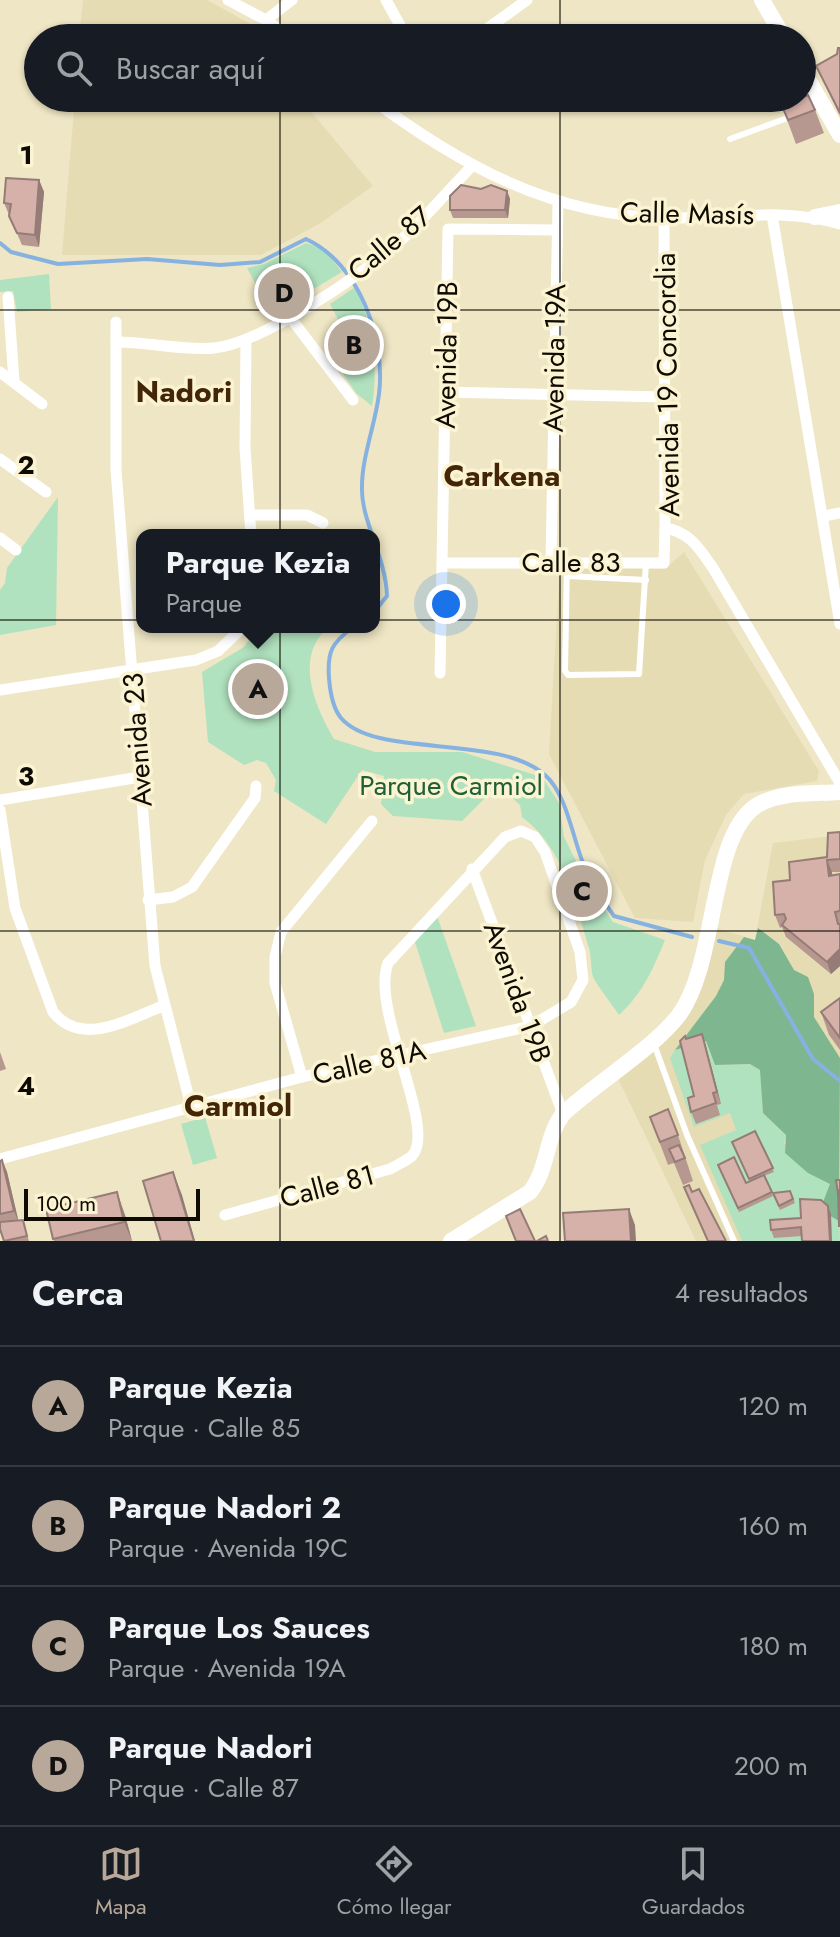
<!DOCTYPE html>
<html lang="es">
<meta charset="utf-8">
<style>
body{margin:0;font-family:Jost,sans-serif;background:#242831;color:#f1f3f6}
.scale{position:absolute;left:24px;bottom:20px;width:176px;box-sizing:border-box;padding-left:8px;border:4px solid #0e0b03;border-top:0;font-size:22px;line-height:28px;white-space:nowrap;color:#0e0b03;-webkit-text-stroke:6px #fbf3d1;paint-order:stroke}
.you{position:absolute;left:446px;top:604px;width:28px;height:28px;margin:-20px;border:6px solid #fff;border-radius:50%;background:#1a73e8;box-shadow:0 0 0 12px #1a73e833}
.badge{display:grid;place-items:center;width:52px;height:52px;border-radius:50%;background:#b8a899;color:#111;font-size:26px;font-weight:700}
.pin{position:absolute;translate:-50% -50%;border:4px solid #fff;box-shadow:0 2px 8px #0006}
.popup{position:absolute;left:136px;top:529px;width:244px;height:104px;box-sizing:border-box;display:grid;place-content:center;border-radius:16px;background:#171b24;filter:drop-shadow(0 2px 6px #0005);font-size:26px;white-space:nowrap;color:#9ea1a6}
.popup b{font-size:30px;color:#f1f3f6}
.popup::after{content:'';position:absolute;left:50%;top:100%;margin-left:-16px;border:16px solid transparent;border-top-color:#171b24}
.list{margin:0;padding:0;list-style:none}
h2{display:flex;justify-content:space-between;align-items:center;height:104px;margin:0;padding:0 32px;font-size:34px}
h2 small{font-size:26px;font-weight:400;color:#9ea1a6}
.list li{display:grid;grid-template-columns:52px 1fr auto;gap:24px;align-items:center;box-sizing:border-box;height:120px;padding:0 32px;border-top:2px solid #363941}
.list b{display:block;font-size:30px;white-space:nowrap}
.list p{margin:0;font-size:26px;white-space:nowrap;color:#9ea1a6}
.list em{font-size:26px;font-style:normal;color:#9ea1a6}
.icon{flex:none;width:44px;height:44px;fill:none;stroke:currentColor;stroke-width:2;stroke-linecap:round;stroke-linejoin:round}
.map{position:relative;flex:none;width:840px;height:1241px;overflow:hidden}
.search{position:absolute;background:#171b24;box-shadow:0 2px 6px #0004;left:24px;right:24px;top:24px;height:88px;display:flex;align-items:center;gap:20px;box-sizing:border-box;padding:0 28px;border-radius:44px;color:#9ea1a6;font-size:30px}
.sheet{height:584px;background:#171b24}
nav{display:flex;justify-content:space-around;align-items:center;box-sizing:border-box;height:112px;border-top:2px solid #363941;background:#171b24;font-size:22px;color:#9ea1a6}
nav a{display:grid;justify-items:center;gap:4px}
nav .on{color:#b8a899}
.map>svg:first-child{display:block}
.built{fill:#e6dcb3}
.green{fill:#b1e2bf}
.forest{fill:#7eb78f}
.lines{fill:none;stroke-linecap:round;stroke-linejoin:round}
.stream{stroke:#86b2e1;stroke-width:4}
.lane{stroke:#fff;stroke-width:6}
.street{stroke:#fff;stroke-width:11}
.secondary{stroke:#fff;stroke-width:16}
.wall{fill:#b79891}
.shaded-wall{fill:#957c76}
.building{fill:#d5b1a9;stroke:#957c76;stroke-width:2}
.grid{fill:none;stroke:#0e0b03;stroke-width:2;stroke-opacity:0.55}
.labels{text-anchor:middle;stroke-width:7;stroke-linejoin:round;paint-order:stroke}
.street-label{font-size:28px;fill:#0e0b03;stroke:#fbf3d1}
.park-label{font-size:28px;fill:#206039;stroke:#fbf3d1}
.neighbourhood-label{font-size:30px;font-weight:bold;fill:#422607;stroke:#fbf3d1}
.grid-label{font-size:26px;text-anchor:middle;font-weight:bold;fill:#0e0b03;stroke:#fbf3d1;stroke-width:7;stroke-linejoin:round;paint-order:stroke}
</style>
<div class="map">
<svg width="840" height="1241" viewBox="0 0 840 1241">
<rect width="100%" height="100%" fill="#eee6c4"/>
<!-- built -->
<g class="built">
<path d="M83 0H207L276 38H79Z"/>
<path d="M75 98H327L309 109 373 186 319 224 261 255H62Z"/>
<path d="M684 552 819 771 817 781 744 794 726 815 705 860 693 922 635 918 549 754 560 566 665 569Z"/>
<path d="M840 835V1241H696L614 1070 679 1015 713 927 755 940 773 843Z"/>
</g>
<!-- green -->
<g class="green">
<path d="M306 243 324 249 342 272 272 314 247 268 264 264Z"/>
<path d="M49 274 51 309 17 312 13 291 0 292V280Z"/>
<path d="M354 288C373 318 379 370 372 406L356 393 327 350 349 340 330 304Z"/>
<path d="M58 497 56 625 0 635V590L5 583 7 568Z"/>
<path d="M258 627H329C293 656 315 707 334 739L375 752H462L542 777 559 803 564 837 585 879 613 922 665 940C653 969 643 993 619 1015 611 1003 601 991 594 979 590 970 592 958 589 948 575 902 563 847 522 817L520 805 498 785 462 821 393 816 381 804 384 776 362 770 326 824 274 791 276 780 266 763 257 760 244 765 208 742 202 672 244 647Z"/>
<path d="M437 916 476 1026 444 1033 415 942Z"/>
<path d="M706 1041 715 1065 750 1064 761 1070 763 1113 786 1135 784 1143 830 1184 839 1221 840 1241H742L700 1145 736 1130 730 1113 694 1127 670 1058 675 1050Z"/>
<path d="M205 1117 217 1158 193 1165 181 1124Z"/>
</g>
<!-- forest -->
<path class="forest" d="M758 928 779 944 794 970 808 977 814 994V1017L840 1058 839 1221 827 1214 823 1202 830 1184 808 1173 785 1153 786 1135 763 1113 760 1070 750 1064 715 1065 706 1041 675 1050 716 996 724 980 725 962 744 937 755 940Z"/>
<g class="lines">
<!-- stream -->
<g class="stream">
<path d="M0 243 11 252 58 264 147 259 220 265 260 262 306 239C359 263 386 339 379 394 375 426 361 459 362 490 362 522 386 558 387 596L374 612"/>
<path d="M353 627C332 643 327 651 329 678 330 691 332 707 341 718 376 759 497 733 545 775 569 796 573 845 588 875 595 889 605 903 614 916L692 937"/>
<path d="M719 941 749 948 813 1059 840 1081"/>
</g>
<!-- lane -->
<g class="lane">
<path d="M730 139 793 116"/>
<path d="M567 562 565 671 568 675 639 674 646 563"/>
<path d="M567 576 646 580"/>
<path d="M654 1044 687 1135 734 1241"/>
</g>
<!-- street -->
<g class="street">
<path d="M228 0 266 20 291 38"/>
<path d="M386 0 407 38"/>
<path d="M266 20 292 0"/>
<path d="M474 38 527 0"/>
<path d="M370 98C460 165 550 215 664 218 723 219 782 207 840 224"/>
<path d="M772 215 840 624"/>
<path d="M664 218 665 528C690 532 699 548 713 568L840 783"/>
<path d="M8 297 14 381"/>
<path d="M290 317 353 400"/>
<path d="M116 322V470L155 966 191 1106"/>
<path d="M246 339 245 448 251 535"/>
<path d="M116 342C149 342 182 351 214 348 260 344 364 274 399 242 424 219 447 192 471 167"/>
<path d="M0 372 42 404"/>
<path d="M445 392 664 397"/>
<path d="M0 459 46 492"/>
<path d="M250 515H307L323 523"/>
<path d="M824 516 840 513"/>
<path d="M0 538 16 550"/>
<path d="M551 561 558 203"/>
<path d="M443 563H664L665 528"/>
<path d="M440 673 448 229 556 230"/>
<path d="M0 690 196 660 218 651 243 627"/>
<path d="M0 800 140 777"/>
<path d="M0 810 15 908 53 1012C82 1048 128 1019 163 1006"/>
<path d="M472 869 563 1114"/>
<path d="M148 900 173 897 192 887 255 798 256 786"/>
<path d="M302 1077 275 983V957L281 932 372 821"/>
<path d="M0 1159 302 1077 531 1026 571 1002 583 980 580 952 545 852 535 837 521 831 505 837 388 963C370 1011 438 1128 412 1156 406 1161 397 1165 390 1169L225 1215"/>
</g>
<!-- secondary -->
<g class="secondary">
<path d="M762 0 784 38"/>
<path d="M802 69 840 135"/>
<path d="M815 217 840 212"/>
<path d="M451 1241 530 1192C549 1168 545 1137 563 1114 597 1082 653 1049 679 1015 718 962 709 837 756 806 779 791 814 794 840 792"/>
</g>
</g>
<!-- wall -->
<g class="wall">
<path d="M840 48V116L816 66 837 54Z"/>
<path d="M782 106 815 110 824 133 796 144Z"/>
<path d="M39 180 44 192 39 247 22 245 4 203Z"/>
<path d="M481 189 507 191 510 199 508 218H453L450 210Z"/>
<path d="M840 832V872H832V875L840 874V924H839H840V966L831 974 786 937 782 927 780 928 775 915 790 880 827 857Z"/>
<path d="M840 998V1050L829 1035 821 1012Z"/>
<path d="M686 1039 706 1047 721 1104 717 1105 720 1115 696 1124 691 1112 694 1096Z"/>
<path d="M0 1052 6 1069 0 1071Z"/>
<path d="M650 1117 678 1135 693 1181 683 1185 674 1163 668 1165Z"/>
<path d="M755 1131 774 1172 764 1176 773 1196 739 1212 718 1165 746 1183 750 1181 732 1142Z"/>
<path d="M2 1160 7 1172 18 1220H23L29 1241H4L0 1229V1161Z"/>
<path d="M790 1191 795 1203 780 1210 773 1193Z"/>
<path d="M46 1209 125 1215 132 1241H54Z"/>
<path d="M831 1214 802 1236 774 1238 771 1230 801 1218Z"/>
</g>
<!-- shaded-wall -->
<g class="shaded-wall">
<path d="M39 180 44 192 39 247 35 235Z"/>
<path d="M507 191 510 199 508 218 505 210Z"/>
<path d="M827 860 832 872 833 888 829 876Z"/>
<path d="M840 949V966L831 974 827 962Z"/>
<path d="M702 1034 706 1047 721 1104 717 1092Z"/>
<path d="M2 1160 7 1172 19 1223 14 1211Z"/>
<path d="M173 1172 182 1195 195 1241H194Z"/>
<path d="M117 1192 125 1215 132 1241 124 1222Z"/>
<path d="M828 1206 831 1214 832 1241H830Z"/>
<path d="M629 1209 635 1225 636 1241H631Z"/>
</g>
<!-- building -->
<g class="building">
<path d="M838 48H840V113L816 66 837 54Z"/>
<path d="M808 95 815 110 788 120 782 106Z"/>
<path d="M6 178 39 180 35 235 17 233 9 216 11 204 4 203Z"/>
<path d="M461 185 481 189 491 185 507 191 505 210H450V196Z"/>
<path d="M840 832V859L827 860 829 876 840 874V911L835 912 838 924H840V949L827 962 782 925 786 919 784 914 775 915 773 882 790 880 789 862 827 857 828 833Z"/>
<path d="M840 998V1038L821 1012Z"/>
<path d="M702 1034 717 1092 713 1093 716 1103 691 1112 688 1098 694 1096 680 1041 685 1036 686 1039Z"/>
<path d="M668 1109 678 1135 660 1142 650 1117Z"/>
<path d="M755 1131 773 1168 749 1179 732 1142Z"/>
<path d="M679 1145 685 1158 675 1162 669 1149Z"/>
<path d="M734 1157 746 1183 764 1175 772 1192 738 1208 718 1165Z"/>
<path d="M2 1160 14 1211 0 1214V1161Z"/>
<path d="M173 1172 194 1241H161L143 1181Z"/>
<path d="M836 1180H840V1190H838V1194Z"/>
<path d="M689 1185 692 1192 699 1189 726 1241H708L684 1187Z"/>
<path d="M838 1190H840V1226H839Z"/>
<path d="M790 1191 793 1199 779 1206 773 1193Z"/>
<path d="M117 1192 124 1222 53 1239 46 1209Z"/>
<path d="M800 1199 821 1200 828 1206 830 1241H802L801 1227 771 1230 770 1220 801 1218Z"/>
<path d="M520 1209 535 1241H516L506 1216Z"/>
<path d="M629 1209 631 1241H565L563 1213Z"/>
<path d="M23 1220 27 1236 4 1241 0 1229V1222Z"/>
<path d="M546 1236 548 1241H537Z"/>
</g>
<!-- grid -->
<path class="grid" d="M280 0V38M560 0V38M280 98V1241M560 98V1241M0 310H840M0 620H840M0 931H840"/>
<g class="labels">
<!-- street labels -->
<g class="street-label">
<text transform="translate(687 213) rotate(1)" y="10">Calle Masís</text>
<text transform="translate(389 243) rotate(-40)" y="10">Calle 87</text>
<text transform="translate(446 355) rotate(-89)" y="10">Avenida 19B</text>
<text transform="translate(554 358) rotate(-89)" y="10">Avenida 19A</text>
<text transform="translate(667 385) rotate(-91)" y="10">Avenida 19 Concordia</text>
<text x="571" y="572">Calle 83</text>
<text transform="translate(137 740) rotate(-94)" y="10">Avenida 23</text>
<text transform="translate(518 992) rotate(70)" y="10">Avenida 19B</text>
<text transform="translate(369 1062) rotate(-13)" y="10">Calle 81A</text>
<text transform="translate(327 1186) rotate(-15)" y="10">Calle 81</text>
</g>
<!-- park labels -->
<g class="park-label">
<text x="451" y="795">Parque Carmiol</text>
</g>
<!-- neighbourhood labels -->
<g class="neighbourhood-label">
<text x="184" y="402">Nadori</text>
<text x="502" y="486">Carkena</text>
<text x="238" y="1116">Carmiol</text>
</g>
</g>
<g class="grid-label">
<text x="26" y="164">1</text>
<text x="26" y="474">2</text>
<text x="26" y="785">3</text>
<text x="26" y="1095">4</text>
</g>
</svg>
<div class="scale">100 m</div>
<div class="you"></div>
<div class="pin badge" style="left:258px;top:689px">A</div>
<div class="popup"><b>Parque Kezia</b>Parque</div>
<div class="pin badge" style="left:354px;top:345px">B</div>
<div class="pin badge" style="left:582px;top:891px">C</div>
<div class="pin badge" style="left:284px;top:293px">D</div>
<div class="search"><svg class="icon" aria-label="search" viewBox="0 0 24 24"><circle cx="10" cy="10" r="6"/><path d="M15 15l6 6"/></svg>Buscar aquí</div>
</div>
<section class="sheet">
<h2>Cerca<small>4 resultados</small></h2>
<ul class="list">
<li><span class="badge">A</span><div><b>Parque Kezia</b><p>Parque · Calle 85</p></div><em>120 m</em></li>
<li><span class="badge">B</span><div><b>Parque Nadori 2</b><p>Parque · Avenida 19C</p></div><em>160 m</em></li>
<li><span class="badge">C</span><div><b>Parque Los Sauces</b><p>Parque · Avenida 19A</p></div><em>180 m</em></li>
<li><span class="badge">D</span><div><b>Parque Nadori</b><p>Parque · Calle 87</p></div><em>200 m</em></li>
</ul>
</section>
<nav>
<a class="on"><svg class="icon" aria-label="map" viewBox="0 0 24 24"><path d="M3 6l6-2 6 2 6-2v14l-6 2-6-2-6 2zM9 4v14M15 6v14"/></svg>Mapa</a>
<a><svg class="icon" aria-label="directions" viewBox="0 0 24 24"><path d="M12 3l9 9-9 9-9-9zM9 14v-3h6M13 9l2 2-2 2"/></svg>Cómo llegar</a>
<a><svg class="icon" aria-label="saved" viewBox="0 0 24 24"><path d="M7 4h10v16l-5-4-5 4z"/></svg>Guardados</a>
</nav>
